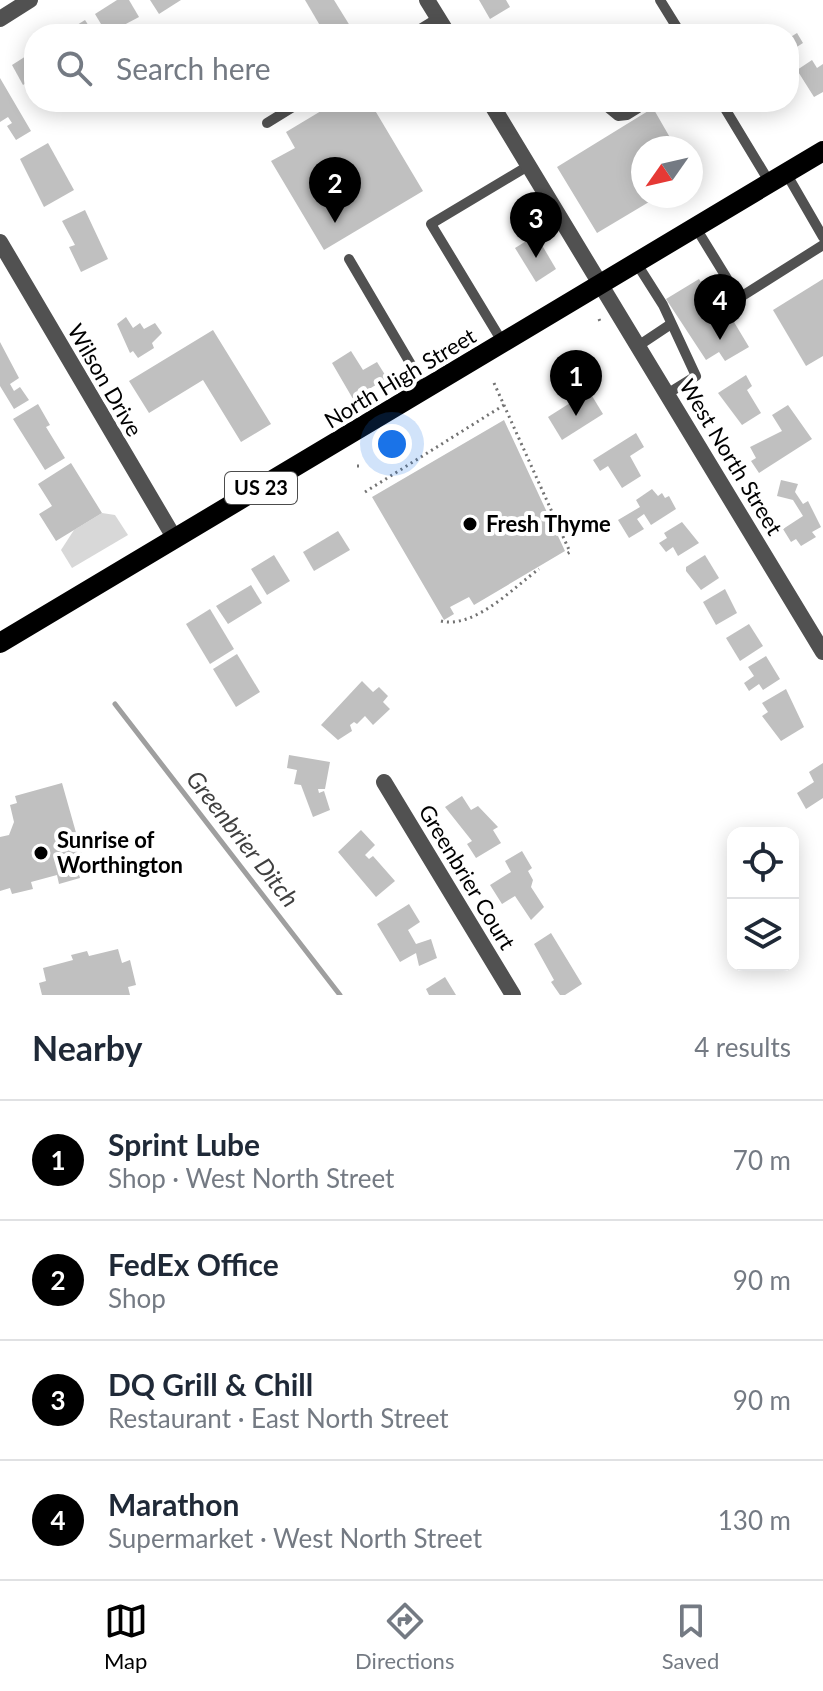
<!DOCTYPE html>
<meta charset="utf-8">
<style>
body{margin:0;font-family:Lato,sans-serif;background:#f6f6f7;color:#1f2937}
.controls{position:absolute;right:24px;bottom:24px;display:grid;overflow:hidden;border-radius:16px;box-shadow:0 4px 20px #0003}
.controls button{width:72px;height:72px;display:grid;place-items:center;padding:0;border:0;border-bottom:2px solid #e0e1e3;background:#fff;color:#1f2937;font:40px sans-serif}
.compass{position:absolute;left:631px;top:136px;width:72px;height:72px;border-radius:50%;background:#fff;box-shadow:0 4px 20px #0003;rotate:236deg}
.you{position:absolute;left:392px;top:444px;width:28px;height:28px;margin:-20px;border:6px solid #fff;border-radius:50%;background:#1a73e8;box-shadow:0 0 0 12px #1a73e833}
.badge{display:grid;place-items:center;width:52px;height:52px;border-radius:50%;background:#000;color:#fff;font-size:26px;font-weight:700}
.pin{position:absolute;translate:-50% -66px;filter:drop-shadow(0 2px 4px #0008)}
.pin::after{content:'';position:absolute;top:42px;width:28px;height:24px;background:inherit;clip-path:polygon(0 0,100% 0,50% 100%)}
.list{margin:0;padding:0;list-style:none}
h2{display:flex;justify-content:space-between;align-items:center;height:104px;margin:0;padding:0 32px;font-size:34px}
h2 small{font-size:26px;font-weight:400;color:#747a83}
.list li{display:grid;grid-template-columns:52px 1fr auto;gap:24px;align-items:center;box-sizing:border-box;height:120px;padding:0 32px;border-top:2px solid #e0e1e3}
.list b{display:block;font-size:30px;white-space:nowrap}
.list p{margin:0;font-size:26px;white-space:nowrap;color:#747a83}
.list em{font-size:26px;font-style:normal;color:#747a83}
.icon{flex:none;width:44px;height:44px;fill:none;stroke:currentColor;stroke-width:2;stroke-linecap:round;stroke-linejoin:round}
.map{position:relative;flex:none;width:823px;height:995px;overflow:hidden}
.search{position:absolute;background:#fff;box-shadow:0 4px 20px #0003;left:24px;right:24px;top:24px;height:88px;display:flex;align-items:center;gap:20px;box-sizing:border-box;padding:0 28px;border-radius:32px;color:#747a83;font-size:30px}
.sheet{height:584px;background:#fff}
nav{display:flex;justify-content:space-around;align-items:center;box-sizing:border-box;height:112px;border-top:2px solid #e0e1e3;background:#fff;font-size:22px;color:#747a83}
nav a{display:grid;justify-items:center;gap:4px}
nav .on{color:#000}
.map>svg:first-child{display:block}
.green{fill:#d8d8d8}
.lines{fill:none;stroke-linecap:round;stroke-linejoin:round}
.stream{stroke:#9f9f9f;stroke-width:5}
.building{fill:#c0c0c0}
.path{stroke:#737373;stroke-width:3;stroke-dasharray:2 4;stroke-linecap:butt}
.service{stroke:#515151;stroke-width:10}
.minor{stroke:#515151;stroke-width:16}
.primary{stroke:#000;stroke-width:20}
.poi-dot{fill:#000;stroke:#fff;stroke-width:3}
.labels{text-anchor:middle;stroke-width:8;stroke-linejoin:round;paint-order:stroke}
.shield{fill:#fff;stroke:#4c4c4c;stroke-width:2}
.shield-label{font-size:20px;font-weight:bold;fill:#000}
.street-label{font-size:22px;fill:#000;stroke:#fff}
.poi-label{font-size:22px;font-weight:bold;fill:#000;stroke:#fff;text-anchor:start}
.water-label{font-size:24px;font-style:italic;fill:#404040;stroke:#fff}
</style>
<div class="map">
<svg width="823" height="995" viewBox="0 0 823 995">
<rect width="100%" height="100%" fill="#fff"/>
<!-- green -->
<path class="green" d="M102 513 115 515 128 535 72 568 61 550 74 530Z"/>
<g class="lines">
<!-- stream -->
<path class="stream" d="M115 704 340 995"/>
</g>
<!-- building -->
<g class="building">
<path d="M117 0H129L139 17 107 34 95 14Z"/>
<path d="M150 0H181L159 14Z"/>
<path d="M305 0H334L355 34H325Z"/>
<path d="M479 0H506L510 7 490 19Z"/>
<path d="M85 20 94 34H71L69 30Z"/>
<path d="M797 33 803 43 789 52V38Z"/>
<path d="M34 51V78L23 85 12 65Z"/>
<path d="M812 60 817 68 823 64V92L814 97 797 70Z"/>
<path d="M0 78 31 131 16 140 7 126 12 123 8 117 0 122Z"/>
<path d="M336 102H370L423 191 324 250 271 161 295 148 286 132Z"/>
<path d="M653 108 676 148H643V196H659L597 233 557 167Z"/>
<path d="M48 143 74 190 44 207 20 159Z"/>
<path d="M85 210 108 259 81 272 69 247 75 245 62 221Z"/>
<path d="M536 235 556 269 536 282 515 248Z"/>
<path d="M699 279 721 316 728 312 749 347 725 361 719 352 706 360 666 299Z"/>
<path d="M823 279V356L806 366 773 310Z"/>
<path d="M126 317 133 328 140 323 144 329 155 323 162 333 152 343 154 348 138 358 133 351 130 353 117 324Z"/>
<path d="M213 330 271 424 241 442 203 380 149 413 129 381Z"/>
<path d="M0 342 19 378 10 384 14 391 20 387 29 400 14 409 0 386Z"/>
<path d="M351 351 363 370 377 362 387 378 353 399 332 363Z"/>
<path d="M746 375 752 386 747 390 761 413 742 425 718 393Z"/>
<path d="M589 391 603 414 562 440 548 417Z"/>
<path d="M38 404 50 425 46 427 65 458 45 470 13 419Z"/>
<path d="M788 405 812 439 759 473 751 461 756 458 750 447 782 431 772 415Z"/>
<path d="M504 420 565 551 474 605 469 597 450 607 454 614 444 620 372 497Z"/>
<path d="M636 433 644 447 630 456 641 476 622 488 608 466 600 471 593 460Z"/>
<path d="M71 463 102 513 56 541 39 514 52 506 38 484Z"/>
<path d="M781 480 798 484 795 492 803 504 808 501 821 527 812 532 816 537 801 546 796 539 791 542 783 529 803 516 793 500 777 496Z"/>
<path d="M652 489 658 496 662 493 665 498 669 496 676 509 651 525 644 514 637 519 644 529 629 538 618 520 640 507 636 500Z"/>
<path d="M682 522 699 543 678 556 673 547 666 552 659 543 667 538 664 533Z"/>
<path d="M338 531 350 550 314 571 303 552Z"/>
<path d="M274 555 290 581 267 595 251 569Z"/>
<path d="M705 555 719 578 701 590 686 571V567Z"/>
<path d="M251 585 262 603 228 624 216 606Z"/>
<path d="M725 589 737 613 716 625 703 602Z"/>
<path d="M210 609 234 649 210 664 186 624Z"/>
<path d="M749 624 763 646 740 661 726 638Z"/>
<path d="M237 654 260 692 236 707 213 669Z"/>
<path d="M766 656 780 679 763 690 759 684 749 691 744 683 754 676 748 667Z"/>
<path d="M362 681 373 692 379 687 388 696 383 702 390 709 373 725 365 716 357 724 354 722 350 725 352 731 338 740 321 725Z"/>
<path d="M786 689 804 727 781 741 762 716 768 712 762 703Z"/>
<path d="M289 755 330 762 325 789H318L319 793 324 791 330 810 313 817 301 785 294 784 297 770 287 768Z"/>
<path d="M823 763V798L806 809 797 793 814 782 809 772Z"/>
<path d="M62 783 86 868 78 870 80 878 59 884 57 875 31 882 33 889 12 894 10 888 0 891V837L9 835 14 822 10 805 17 803 15 796Z"/>
<path d="M462 796 471 810 478 806 498 827 493 830 501 843 476 858 467 844 472 841 445 807Z"/>
<path d="M361 830 375 845 365 855 369 859 373 856 395 881 376 897 338 852Z"/>
<path d="M522 851 532 868 528 871 533 880 531 887 544 907 531 920 515 896 502 904 490 885 511 872 505 861Z"/>
<path d="M409 904 420 922 408 930 416 944 431 939 437 958 419 966 416 953 400 962 377 924Z"/>
<path d="M551 933 582 984 565 995H560L551 982 554 980 534 944Z"/>
<path d="M118 949 122 963 130 960 136 985 128 987 130 995H42L39 983 46 981 43 968 73 960 71 955 87 951 89 956Z"/>
<path d="M445 977 456 995H429L426 989Z"/>
</g>
<g class="lines">
<!-- path -->
<g class="path">
<path d="M599 319 601 324"/>
<path d="M494 383 570 552 565 555"/>
<path d="M357 466H362"/>
<path d="M365 492 504 405"/>
<path d="M441 621C475 629 514 587 539 569"/>
</g>
<!-- service -->
<g class="service">
<path d="M660 0 681 34"/>
<path d="M412 34 438 18"/>
<path d="M601 102 618 116 627 115 648 102"/>
<path d="M721 102 770 183"/>
<path d="M267 123 301 102"/>
<path d="M786 173 823 237"/>
<path d="M696 228 739 298 823 245"/>
<path d="M349 259 426 390"/>
<path d="M637 264 663 305 696 376 667 394"/>
<path d="M503 343 431 224 528 166"/>
<path d="M638 346 671 324"/>
</g>
<!-- minor -->
<g class="minor">
<path d="M427 0 448 34"/>
<path d="M0 19 30 0"/>
<path d="M490 102 823 652"/>
<path d="M0 242 175 539"/>
<path d="M384 782 513 995"/>
</g>
<!-- primary -->
<path class="primary" d="M0 643 823 151"/>
</g>
<!-- markers -->
<g class="poi-dot">
<circle cx="470" cy="524" r="8"/>
<circle cx="41" cy="853" r="8"/>
</g>
<g class="labels">
<!-- shield labels -->
<rect class="shield" x="225" y="472" width="72" height="32" rx="6"/>
<g class="shield-label">
<text x="261" y="495">US 23</text>
</g>
<!-- street labels -->
<g class="street-label">
<text transform="translate(400 378) rotate(-31)" y="8">North High Street</text>
<text transform="translate(105 380) rotate(60)" y="8">Wilson Drive</text>
<text transform="translate(731 457) rotate(59)" y="8">West North Street</text>
<text transform="translate(467 877) rotate(59)" y="8">Greenbrier Court</text>
</g>
<!-- poi labels -->
<g class="poi-label">
<text x="486" y="532">Fresh Thyme</text>
<text x="57" y="848">Sunrise of<tspan x="57" dy="25">Worthington</tspan></text>
</g>
<!-- water labels -->
<g class="water-label">
<text transform="translate(242 839) rotate(52)" y="8">Greenbrier Ditch</text>
</g>
</g>
</svg>
<div class="controls">
<button><svg class="icon" aria-label="locate" viewBox="0 0 24 24"><circle cx="12" cy="12" r="6"/><path d="M12 2v4M12 18v4M2 12h4M18 12h4"/></svg></button>
<button><svg class="icon" aria-label="layers" viewBox="0 0 24 24"><path d="M12 4l9 5-9 5-9-5zM3 14l9 5 9-5"/></svg></button>
</div>
<svg class="compass" viewBox="-18 -18 36 36"><path d="M0-13l5 13h-10z" fill="#e53935"/><path d="M0 13l5-13h-10z" fill="#747a83"/></svg>
<div class="you"></div>
<div class="pin badge" style="left:576px;top:416px">1</div>
<div class="pin badge" style="left:335px;top:223px">2</div>
<div class="pin badge" style="left:536px;top:258px">3</div>
<div class="pin badge" style="left:720px;top:340px">4</div>
<div class="search"><svg class="icon" aria-label="search" viewBox="0 0 24 24"><circle cx="10" cy="10" r="6"/><path d="M15 15l6 6"/></svg>Search here</div>
</div>
<section class="sheet">
<h2>Nearby<small>4 results</small></h2>
<ul class="list">
<li><span class="badge">1</span><div><b>Sprint Lube</b><p>Shop · West North Street</p></div><em>70 m</em></li>
<li><span class="badge">2</span><div><b>FedEx Office</b><p>Shop</p></div><em>90 m</em></li>
<li><span class="badge">3</span><div><b>DQ Grill &amp; Chill</b><p>Restaurant · East North Street</p></div><em>90 m</em></li>
<li><span class="badge">4</span><div><b>Marathon</b><p>Supermarket · West North Street</p></div><em>130 m</em></li>
</ul>
</section>
<nav>
<a class="on"><svg class="icon" aria-label="map" viewBox="0 0 24 24"><path d="M3 6l6-2 6 2 6-2v14l-6 2-6-2-6 2zM9 4v14M15 6v14"/></svg>Map</a>
<a><svg class="icon" aria-label="directions" viewBox="0 0 24 24"><path d="M12 3l9 9-9 9-9-9zM9 14v-3h6M13 9l2 2-2 2"/></svg>Directions</a>
<a><svg class="icon" aria-label="saved" viewBox="0 0 24 24"><path d="M7 4h10v16l-5-4-5 4z"/></svg>Saved</a>
</nav>
